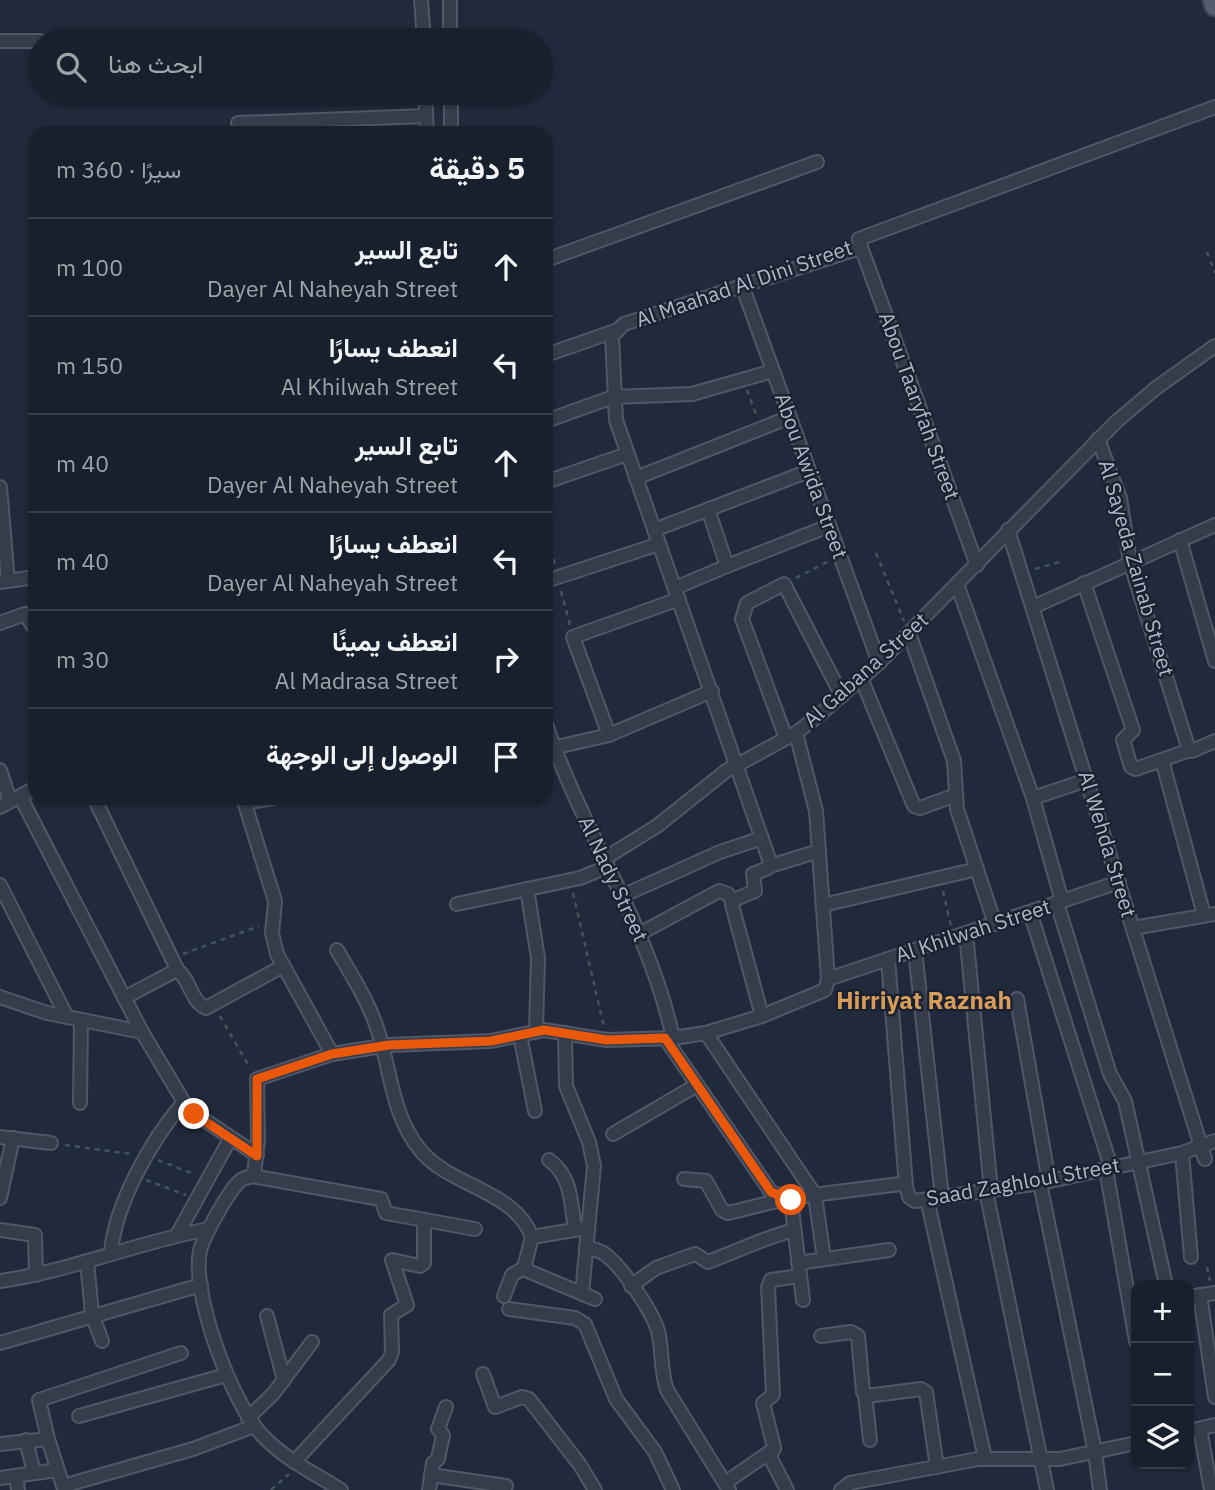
<!DOCTYPE html>
<html lang="ar">
<meta charset="utf-8">
<style>
body{margin:0;font-family:"IBM Plex Sans",Vazirmatn,sans-serif;background:#222835;color:#f1f3f6;direction:rtl}
.controls{position:absolute;right:21px;bottom:21px;display:grid;overflow:hidden;border-radius:14px;box-shadow:0 2px 5px #0004}
.controls button{width:63px;height:63px;display:grid;place-items:center;padding:0;border:0;border-bottom:2px solid #373e49;background:#19202d;color:#f1f3f6;font:35px sans-serif}
.stop{position:absolute;width:21px;height:21px;margin:-16px;border:5px solid #ea580c;border-radius:50%;background:#fff}
.stop.end{background:#ea580c;border-color:#fff;box-shadow:0 2px 7px #0008}
.list{margin:0;padding:0;list-style:none}
h2{display:flex;justify-content:space-between;align-items:center;height:91px;margin:0;padding:0 28px;font-size:30px}
h2 small{font-size:23px;font-weight:400;color:#9fa3aa}
.list li{display:grid;grid-template-columns:46px 1fr auto;gap:21px;align-items:center;box-sizing:border-box;height:98px;padding:0 28px;border-top:2px solid #373e49}
.list b{display:block;font-size:26px;white-space:nowrap}
.list p{margin:0;font-size:23px;white-space:nowrap;color:#9fa3aa}
.list em{font-size:23px;font-style:normal;color:#9fa3aa}
.icon{flex:none;width:38px;height:38px;fill:none;stroke:currentColor;stroke-width:2;stroke-linecap:round;stroke-linejoin:round}
.map{position:relative;flex:none;width:1215px;height:1490px;overflow:hidden;direction:ltr}
.search{position:absolute;background:#19202d;box-shadow:0 2px 5px #0004;left:28px;top:28px;width:525px;height:77px;display:flex;align-items:center;gap:18px;box-sizing:border-box;padding:0 24px;border-radius:38px;color:#9fa3aa;font-size:26px}
.panel{position:absolute;background:#19202d;box-shadow:0 2px 5px #0004;left:28px;top:126px;width:525px;height:679px;border-radius:21px;direction:rtl}
.map>svg:first-child{display:block}
.lines{fill:none;stroke-linecap:round;stroke-linejoin:round}
.minor-casing{stroke:#505767;stroke-width:16}
.primary-casing{stroke:#3e4555;stroke-width:23}
.path{stroke:#41555a;stroke-width:2.5;stroke-dasharray:5 5;stroke-linecap:butt}
.minor{stroke:#353c4c;stroke-width:12}
.primary{stroke:#535b6c;stroke-width:19}
.route{stroke:#ea580c;stroke-width:9}
.labels{text-anchor:middle;stroke-width:5;stroke-linejoin:round;paint-order:stroke}
.street-label{font-size:21px;fill:#b0b7c8;stroke:#1a2131}
.quarter-label{font-size:24px;font-weight:bold;fill:#da9d59;stroke:#1a2131}
</style>
<div class="map">
<svg width="1215" height="1490" viewBox="0 0 1215 1490">
<rect width="100%" height="100%" fill="#212a3c"/>
<g class="lines">
<!-- minor casing -->
<g class="minor-casing">
<g id="minor">
<path d="M421 0 424 40"/>
<path d="M450 0V40"/>
<path d="M423 37H450"/>
<path d="M0 41H40"/>
<path d="M425 93 427 133"/>
<path d="M451 93V133"/>
<path d="M238 123 426 116"/>
<path d="M861 247 977 565"/>
<path d="M546 260 817 162"/>
<path d="M743 288 879 663"/>
<path d="M546 355 615 331"/>
<path d="M546 421 613 397 692 394 773 371"/>
<path d="M1098 439 1120 498 1130 562 1189 750 1192 751 1215 741"/>
<path d="M636 478 790 417"/>
<path d="M546 482 627 454"/>
<path d="M0 487 8 581"/>
<path d="M654 530 809 471"/>
<path d="M1008 530 1205 1159"/>
<path d="M1180 540 1215 661"/>
<path d="M727 566 829 526"/>
<path d="M546 581 659 544"/>
<path d="M0 582 35 577"/>
<path d="M1084 583 1133 730 1123 740 1131 767 1136 769 1190 750"/>
<path d="M957 584 1033 798 1062 901"/>
<path d="M675 588 727 566 708 509"/>
<path d="M1033 607 1215 525"/>
<path d="M0 623 25 614 35 629"/>
<path d="M909 633 954 761 957 809 995 924"/>
<path d="M861 678 914 806 920 808 956 795"/>
<path d="M546 724C582 831 649 926 673 1038"/>
<path d="M609 735 573 637 679 599"/>
<path d="M786 738 742 619 747 603 784 584 842 696"/>
<path d="M548 749 609 735 712 691"/>
<path d="M1162 760 1204 915"/>
<path d="M0 770 10 801"/>
<path d="M20 796 142 1032"/>
<path d="M94 798 176 967 173 972 124 998"/>
<path d="M243 798 275 901 272 933 277 954 332 1054 257 1079 258 1139 254 1175C249 1178 244 1177 240 1181 229 1190 203 1237 200 1251 191 1294 232 1403 262 1435 284 1459 314 1473 341 1490"/>
<path d="M1033 798 1087 780"/>
<path d="M244 803 273 798"/>
<path d="M0 807 35 788"/>
<path d="M604 859 657 826 726 771 796 733 818 716 879 663 1117 421 1156 388 1215 346"/>
<path d="M770 866 819 851"/>
<path d="M0 885 67 1017"/>
<path d="M527 889 538 958 536 1031"/>
<path d="M622 896 720 852 762 838"/>
<path d="M1057 903 1110 1074 1125 1101 1166 1285"/>
<path d="M457 904 580 878 607 867"/>
<path d="M823 905 977 869"/>
<path d="M1030 912 1111 1167"/>
<path d="M1133 928 1215 914"/>
<path d="M966 933 991 1190"/>
<path d="M639 934 719 891 728 894 733 902"/>
<path d="M337 950C352 976 369 1002 378 1031 391 1071 392 1117 421 1151 451 1187 515 1190 532 1237L525 1264 528 1271 595 1299"/>
<path d="M915 950 942 1197"/>
<path d="M888 959 906 1186"/>
<path d="M176 969C190 978 191 1002 206 1008L283 966"/>
<path d="M828 979 1119 882"/>
<path d="M0 997 47 1013 142 1032 188 1109 257 1155"/>
<path d="M1017 999 1049 1181"/>
<path d="M762 1016 732 905 736 899 755 891 753 874 768 868 770 862 616 420 612 336 624 324 860 248 859 239 1215 107"/>
<path d="M565 1033 566 1086 589 1142 594 1166 582 1294"/>
<path d="M706 1033 815 1195 824 1259"/>
<path d="M520 1035 535 1111"/>
<path d="M665 1038 771 1192 791 1200 803 1300"/>
<path d="M332 1054 389 1045 491 1041 544 1030 607 1040 673 1038 706 1033 762 1016 825 990 828 979 816 811 796 733"/>
<path d="M80 1103 81 1020"/>
<path d="M613 1134 697 1085"/>
<path d="M0 1137 51 1143"/>
<path d="M1182 1153 1191 1257"/>
<path d="M549 1160C572 1176 571 1204 575 1230"/>
<path d="M1106 1169 1136 1341"/>
<path d="M252 1176 381 1199 386 1213 475 1229"/>
<path d="M684 1179 706 1181 722 1210 728 1213 789 1198 900 1184 906 1186 909 1197 915 1201 1040 1183 1182 1153 1215 1141"/>
<path d="M1040 1183 1095 1452 1100 1490"/>
<path d="M986 1191 1047 1490"/>
<path d="M0 1198 13 1138"/>
<path d="M927 1199 985 1458"/>
<path d="M0 1230 35 1235 36 1275"/>
<path d="M177 1235 230 1139"/>
<path d="M532 1237 580 1229"/>
<path d="M586 1248C593 1249 600 1250 606 1255 623 1268 652 1311 658 1331 663 1351 660 1370 667 1390L729 1490"/>
<path d="M111 1254C114 1205 152 1139 183 1103"/>
<path d="M87 1261 92 1314 102 1341"/>
<path d="M798 1263 889 1250"/>
<path d="M0 1281C71 1271 138 1242 209 1229"/>
<path d="M631 1286 656 1268 695 1254 708 1262C738 1251 763 1238 794 1230"/>
<path d="M1200 1295 1215 1397"/>
<path d="M504 1296 512 1275 525 1267"/>
<path d="M1189 1297 1215 1293"/>
<path d="M509 1309 575 1318 585 1324 616 1399 655 1452 673 1490"/>
<path d="M267 1316 284 1380"/>
<path d="M821 1336 851 1332 858 1336 863 1392 866 1396 921 1389 926 1392 937 1467"/>
<path d="M0 1343 201 1285"/>
<path d="M483 1374 495 1407 522 1397 529 1399 580 1465 595 1490"/>
<path d="M865 1395 870 1440"/>
<path d="M79 1416 226 1375"/>
<path d="M248 1418 273 1394 312 1342"/>
<path d="M1200 1429 1211 1490"/>
<path d="M1189 1431 1215 1425"/>
<path d="M48 1439 39 1400 181 1353"/>
<path d="M26 1440 34 1473"/>
<path d="M0 1444 48 1439 63 1486 193 1449 254 1426"/>
<path d="M294 1462 389 1360 392 1352 391 1315 407 1305 392 1260 420 1266 424 1263V1220"/>
<path d="M431 1475 506 1486"/>
<path d="M16 1476 18 1490"/>
<path d="M0 1478 57 1470"/>
<path d="M725 1483 774 1449"/>
<path d="M429 1490 433 1463 438 1459 443 1435 438 1429 446 1407"/>
<path d="M787 1490 770 1457 774 1447 763 1403 773 1395 768 1287 771 1280 800 1276"/>
<path d="M841 1490 850 1483 978 1459H1060L1136 1443"/>
</g>
</g>
<!-- primary casing -->
<g class="primary-casing">
<path id="primary" d="M1213 0 1215 6"/>
</g>
<!-- path -->
<g class="path">
<path d="M1207 252 1215 273"/>
<path d="M747 390 757 417"/>
<path d="M546 530 555 564"/>
<path d="M876 553 904 621"/>
<path d="M1035 569 1063 561"/>
<path d="M796 578 827 562"/>
<path d="M561 591 570 625"/>
<path d="M943 891 951 926"/>
<path d="M573 893 604 1027"/>
<path d="M183 954 259 926"/>
<path d="M220 1016 250 1068"/>
<path d="M65 1145 131 1154"/>
<path d="M158 1160 194 1174"/>
<path d="M146 1180 186 1195"/>
<path d="M1207 1267 1210 1281"/>
<path d="M271 1490 289 1474"/>
</g>
<!-- minor -->
<use href="#minor" class="minor"/>
<!-- primary -->
<use href="#primary" class="primary"/>
</g>
<g class="lines">
<!-- route -->
<path class="route" d="M194 1114 257 1156V1079L332 1054 389 1045 491 1041 544 1030 607 1040 665 1038 771 1192 791 1200"/>
</g>
<g class="labels">
<!-- street labels -->
<g class="street-label">
<text transform="translate(744 284) rotate(-19)" y="7">Al Maahad Al Dini Street</text>
<text transform="translate(919 406) rotate(70)" y="7">Abou Taaryfah Street</text>
<text transform="translate(811 476) rotate(70)" y="7">Abou Awida Street</text>
<text transform="translate(1136 568) rotate(74)" y="7">Al Sayeda Zainab Street</text>
<text transform="translate(866 670) rotate(-42)" y="7">Al Gabana Street</text>
<text transform="translate(1107 844) rotate(73)" y="7">Al Wehda Street</text>
<text transform="translate(613 879) rotate(65)" y="7">Al Nady Street</text>
<text transform="translate(973 931) rotate(-18)" y="7">Al Khilwah Street</text>
<text transform="translate(1023 1182) rotate(-10)" y="7">Saad Zaghloul Street</text>
</g>
<!-- quarter labels -->
<g class="quarter-label">
<text x="924" y="1009">Hirriyat Raznah</text>
</g>
</g>
</svg>
<div class="controls">
<button>+</button>
<button>−</button>
<button><svg class="icon" aria-label="layers" viewBox="0 0 24 24"><path d="M12 4l9 5-9 5-9-5zM3 14l9 5 9-5"/></svg></button>
</div>
<div class="stop" style="left:791px;top:1200px"></div>
<div class="stop end" style="left:194px;top:1114px"></div>
<div class="search"><svg class="icon" aria-label="search" viewBox="0 0 24 24"><circle cx="10" cy="10" r="6"/><path d="M15 15l6 6"/></svg>ابحث هنا</div>
<section class="panel">
<h2>5 دقيقة<small>سيرًا · 360 m</small></h2>
<ul class="list">
<li><svg class="icon" aria-label="ahead" viewBox="0 0 24 24"><path d="M12 20V5M6 11l6-6 6 6"/></svg><div><b>تابع السير</b><p>Dayer Al Naheyah Street</p></div><em>100 m</em></li>
<li><svg class="icon" aria-label="left" viewBox="0 0 24 24"><path d="M17 20v-9H6M10 6l-5 5 5 5"/></svg><div><b>انعطف يسارًا</b><p>Al Khilwah Street</p></div><em>150 m</em></li>
<li><svg class="icon" aria-label="ahead" viewBox="0 0 24 24"><path d="M12 20V5M6 11l6-6 6 6"/></svg><div><b>تابع السير</b><p>Dayer Al Naheyah Street</p></div><em>40 m</em></li>
<li><svg class="icon" aria-label="left" viewBox="0 0 24 24"><path d="M17 20v-9H6M10 6l-5 5 5 5"/></svg><div><b>انعطف يسارًا</b><p>Dayer Al Naheyah Street</p></div><em>40 m</em></li>
<li><svg class="icon" aria-label="right" viewBox="0 0 24 24"><path d="M7 20v-9h11M14 6l5 5-5 5"/></svg><div><b>انعطف يمينًا</b><p>Al Madrasa Street</p></div><em>30 m</em></li>
<li><svg class="icon" aria-label="arrive" viewBox="0 0 24 24"><path d="M6 21V4h12l-3 4 3 4H6"/></svg><div><b>الوصول إلى الوجهة</b></div></li>
</ul>
</section>
</div>
